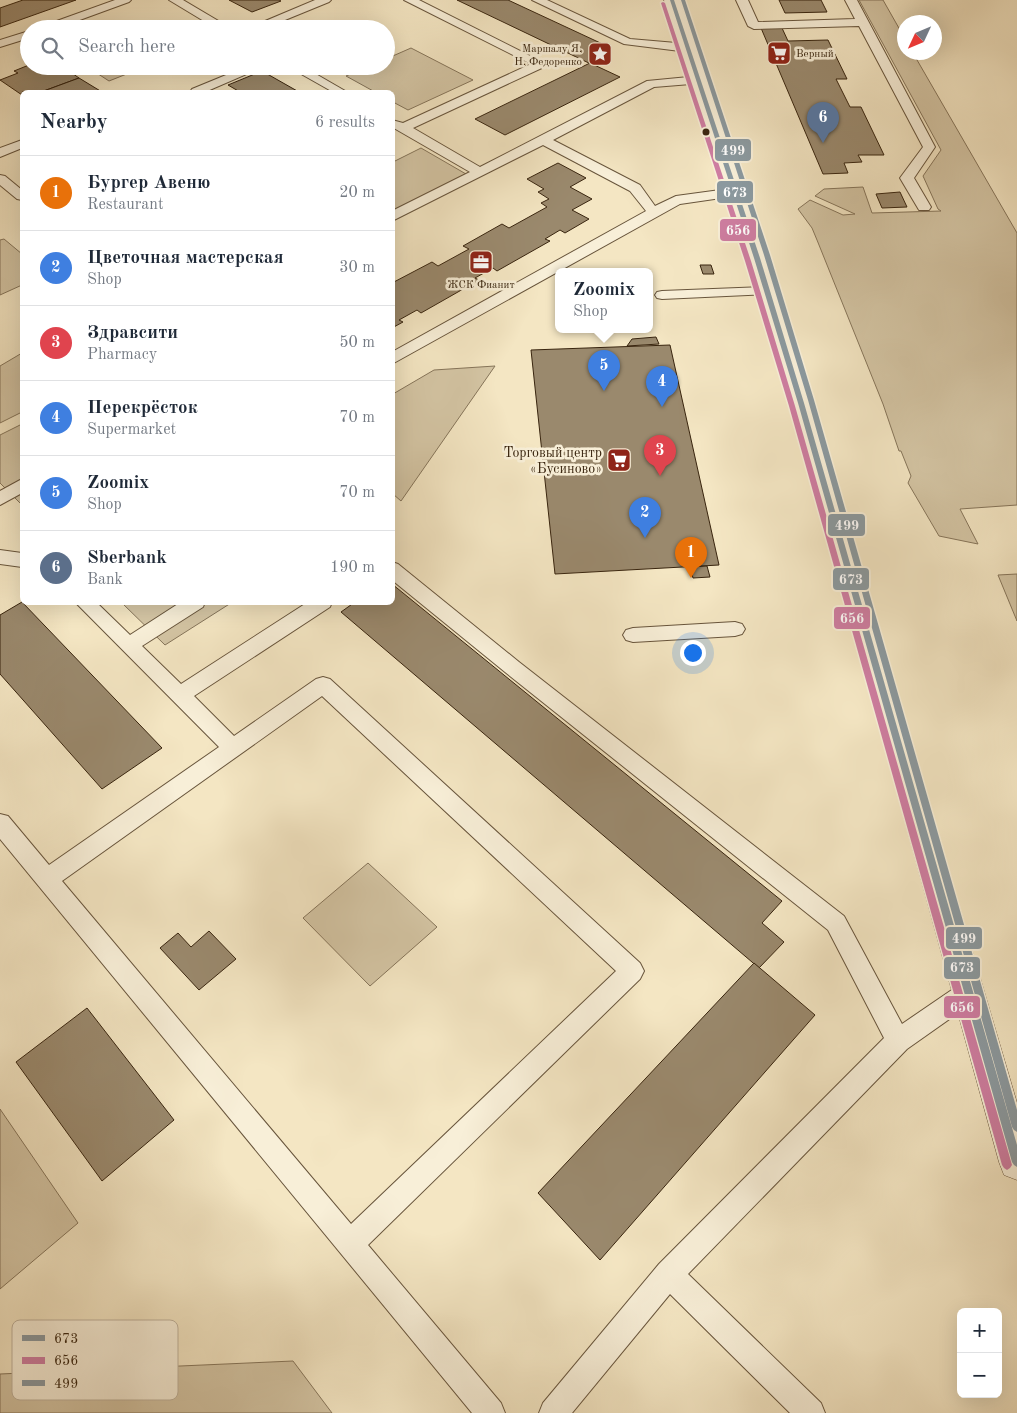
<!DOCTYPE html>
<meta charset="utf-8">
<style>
body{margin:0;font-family:"Old Standard TT",serif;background:#f2f2f3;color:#1f2937}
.controls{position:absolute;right:15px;bottom:15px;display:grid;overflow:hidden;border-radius:8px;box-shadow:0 5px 20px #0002}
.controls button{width:45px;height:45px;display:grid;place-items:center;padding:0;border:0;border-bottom:1px solid #e0e1e3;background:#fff;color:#1f2937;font:25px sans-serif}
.compass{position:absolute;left:897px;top:15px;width:45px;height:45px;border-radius:50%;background:#fff;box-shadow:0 5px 20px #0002;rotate:226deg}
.you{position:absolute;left:692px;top:652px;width:18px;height:18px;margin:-12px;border:4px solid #fff;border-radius:50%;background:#1a73e8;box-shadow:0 0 0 8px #1a73e833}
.badge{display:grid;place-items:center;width:32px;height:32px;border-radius:50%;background:#0f766e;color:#fff;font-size:16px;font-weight:700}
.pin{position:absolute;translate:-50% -41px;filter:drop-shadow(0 1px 2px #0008)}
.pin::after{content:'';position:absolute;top:26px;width:18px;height:15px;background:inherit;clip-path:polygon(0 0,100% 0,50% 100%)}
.popup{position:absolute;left:555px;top:268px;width:98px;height:65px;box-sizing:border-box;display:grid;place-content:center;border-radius:8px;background:#fff;filter:drop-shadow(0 1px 4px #0005);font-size:16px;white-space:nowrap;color:#747a83}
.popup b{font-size:19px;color:#1f2937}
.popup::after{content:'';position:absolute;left:50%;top:100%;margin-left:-10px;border:10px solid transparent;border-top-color:#fff}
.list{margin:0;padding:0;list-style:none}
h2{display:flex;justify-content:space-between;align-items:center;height:65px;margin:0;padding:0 20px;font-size:21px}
h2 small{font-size:16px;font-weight:400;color:#747a83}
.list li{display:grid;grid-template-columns:32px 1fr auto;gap:15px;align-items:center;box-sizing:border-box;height:75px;padding:0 20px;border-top:1px solid #e0e1e3}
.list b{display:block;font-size:19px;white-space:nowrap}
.list p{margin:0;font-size:16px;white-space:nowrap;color:#747a83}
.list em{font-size:16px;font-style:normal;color:#747a83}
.icon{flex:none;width:28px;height:28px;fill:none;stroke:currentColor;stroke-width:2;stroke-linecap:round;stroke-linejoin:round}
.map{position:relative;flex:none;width:1017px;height:1413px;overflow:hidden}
.search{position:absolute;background:#fff;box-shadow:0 5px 20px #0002;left:20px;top:20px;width:375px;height:55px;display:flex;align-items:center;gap:12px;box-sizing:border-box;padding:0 18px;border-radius:28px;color:#747a83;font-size:19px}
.panel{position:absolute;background:#fff;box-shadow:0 5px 20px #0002;left:20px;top:90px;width:375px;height:515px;border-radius:8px}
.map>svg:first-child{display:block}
.green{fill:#d4c5a4;stroke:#86755a}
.building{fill:#9a896d;stroke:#39250f}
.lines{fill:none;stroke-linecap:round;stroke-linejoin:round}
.service-casing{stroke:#68553c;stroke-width:2}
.tertiary-casing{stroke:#68553c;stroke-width:1}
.service{fill:#f8efd8;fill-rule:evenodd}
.tertiary{fill:#f8efd8;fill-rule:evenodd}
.bus-1-casing{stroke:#f8efd8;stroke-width:3}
.bus-2-casing{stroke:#f8efd8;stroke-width:3}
.bus-3-casing{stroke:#f8efd8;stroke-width:3}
.bus-1{fill:#8b999f;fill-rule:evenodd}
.bus-2{fill:#ce7da1;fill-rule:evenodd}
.bus-3{fill:#8b999f;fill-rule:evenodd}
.bus-dot{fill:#39250f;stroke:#f8efd8;stroke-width:2}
.labels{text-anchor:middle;stroke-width:5;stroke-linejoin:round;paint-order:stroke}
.far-poi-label{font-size:11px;fill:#39250f;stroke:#f8efd8;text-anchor:end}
.poi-label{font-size:14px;fill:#39250f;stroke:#f8efd8;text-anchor:end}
.key{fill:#f8efd8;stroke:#bfb29c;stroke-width:1}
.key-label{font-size:14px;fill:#39250f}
.line-badge{stroke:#f8efd8;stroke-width:2}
.badge-label{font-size:14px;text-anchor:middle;font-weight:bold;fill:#fff}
</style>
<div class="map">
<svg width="1017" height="1413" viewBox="0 0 1017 1413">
<rect width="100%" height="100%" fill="#f4e6c3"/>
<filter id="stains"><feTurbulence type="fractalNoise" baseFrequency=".004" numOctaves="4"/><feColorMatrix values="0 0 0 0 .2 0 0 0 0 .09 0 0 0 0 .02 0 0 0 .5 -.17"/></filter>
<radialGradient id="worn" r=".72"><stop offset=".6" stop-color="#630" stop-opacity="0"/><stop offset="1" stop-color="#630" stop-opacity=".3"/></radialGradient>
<!-- green -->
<g class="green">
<path d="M859 0H883L904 37V52L913 53 1017 233V505L960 509 978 544 939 536 908 483 911 476 901 451H899L883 404 817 240 812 228 798 209 810 200 843 215 855 214 815 196 824 189 863 187 872 213 941 211 938 209 923 176 941 150Z"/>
<path d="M411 48 473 80 408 110 393 102 392 92H375L346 76 369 66H386V59Z"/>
<path d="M86 66H147L109 81Z"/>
<path d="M421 148 466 174 393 212V162Z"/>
<path d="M4 239 22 254V285L0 295V240Z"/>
<path d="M22 353V412L0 423V366Z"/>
<path d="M495 366 401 501 393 494V394L434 370Z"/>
<path d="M22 424V505L0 483V435Z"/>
<path d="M1017 574V621L998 575Z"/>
<path d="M122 603H231L165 645Z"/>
<path d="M368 863 437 927 370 986 303 918Z"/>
<path d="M0 1109 78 1223 0 1289Z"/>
<path d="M293 1361 332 1413H0V1374Z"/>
</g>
<!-- building -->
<g class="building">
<path d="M23 0H76L0 27V8Z"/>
<path d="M229 0H279L281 1 252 12Z"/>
<path d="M457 0H508L609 47 597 53 608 58 593 65Z"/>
<path d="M779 0H821L827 12 785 13Z"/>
<path d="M761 28H782L788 41 828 40 847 79H836L850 107H861L884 155H858L862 162 844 163 848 173 823 174Z"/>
<path d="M590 63 620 77 505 135 475 119Z"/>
<path d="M29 65 36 67 62 66 79 78 41 92H22V95L0 80 18 73 14 71Z"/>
<path d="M262 71 299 92H240L228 85Z"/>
<path d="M79 78 102 92H41Z"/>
<path d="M558 163 586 178 570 187 592 199 572 210 589 219 565 233 560 230 545 239 550 241 497 271 493 268 475 278 479 280 421 313 417 310 399 320 403 322 392 328V283L432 262 438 266 469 249 463 246 502 224 509 228 547 207 541 203 549 199 538 192 544 189 527 179Z"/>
<path d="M900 192 907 207 882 208 876 194Z"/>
<path d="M700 265H711L714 274H703Z"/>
<path d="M656 337 659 344 627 346 632 339Z"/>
<path d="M670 345 719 565 555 574 531 350Z"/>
<path d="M707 566 710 577 693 578 690 567Z"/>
<path d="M392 584 782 901 762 923 784 942 759 968 341 612 355 602H392Z"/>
<path d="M22 602 162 748 102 789 0 674V615Z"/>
<path d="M209 931 236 959 199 990 160 948 178 933 191 947Z"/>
<path d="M754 963 815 1015 600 1260 538 1193Z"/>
<path d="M87 1008 174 1120 102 1181 16 1062Z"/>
</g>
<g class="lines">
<!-- service casing -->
<g class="service-casing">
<g id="service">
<path d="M115 0H131L129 2 55 29H38L40 27Z"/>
<path d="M169 0H183L232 29H217Z"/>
<path d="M315 0H331L329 2 263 29H246Z"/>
<path d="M404 0H419L546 64 544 67 413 128 480 167 647 81 699 76 705 80 703 83 654 87 553 140 640 185 655 206 676 196 735 188 742 192 735 196 680 204 392 364V352L646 211 630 191 543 145 392 221V211L470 172 392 127V120L403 123 531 64Z"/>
<path d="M532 0H547L630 39 688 44 694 48 688 52 624 44Z"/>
<path d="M736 0H748L758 22 855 19 845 0H857L935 147 914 178 931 207 929 210H919L900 178 923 147 859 26 754 29 748 26Z"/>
<path d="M29 31V38L0 47V40Z"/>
<path d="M248 66H265L205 92H190L192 89Z"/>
<path d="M287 66H302L347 92H333Z"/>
<path d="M22 140V148L0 157V148Z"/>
<path d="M0 175 5 176 22 190V200L17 199 0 185Z"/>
<path d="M767 287 772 288 774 291 772 294 662 299 657 298 655 295 657 292 662 291Z"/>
<path d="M22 479V493L0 505V491Z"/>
<path d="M0 550 22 553V567L0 564Z"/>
<path d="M392 562 398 564 519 662 844 916 902 1024 959 985 967 982 975 985 979 993 975 1001 907 1049 688 1274 821 1403 825 1413H790L670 1294 572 1413H539L543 1403 659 1264 884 1038 828 930 505 672 392 580Z"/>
<path d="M75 602H96L130 635 181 602H205L203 607 142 646 181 684 308 602H332L330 607 194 696 234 736 316 679 323 677 330 679 640 963 644 971 640 979 368 1245 501 1403 505 1413H472L0 839V814L8 816 49 865 219 747ZM322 696 616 971 351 1224 62 881Z"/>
<path d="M735 622 742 624 745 629 742 634 735 636 633 642 626 640 623 635 626 630 633 628Z"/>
</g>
</g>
<!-- tertiary casing -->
<g class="tertiary-casing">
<path id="tertiary" d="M664 0H680L779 295 1017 1103V1180L1004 1175 999 1162 790 403 747 258Z"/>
</g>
<!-- service -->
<use href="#service" class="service"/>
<!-- tertiary -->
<use href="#tertiary" class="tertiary"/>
<!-- bus-1 casing -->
<g class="bus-1-casing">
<path id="bus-1" d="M670 0H674L760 258 804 403 1017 1145V1167L1014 1165 1012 1162 798 403 754 258Z"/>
</g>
<!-- bus-2 casing -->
<g class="bus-2-casing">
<path id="bus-2" d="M663 2 665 3 751 261 795 406 1012 1165 1010 1168 1007 1170 1004 1168 1002 1165 789 406 745 261 661 3Z"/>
</g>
<!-- bus-3 casing -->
<g class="bus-3-casing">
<path id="bus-3" d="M681 0H685L770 255 814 400 1017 1110V1132L1014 1130 1012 1127 808 400 764 255Z"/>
</g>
<!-- bus-1 -->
<use href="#bus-1" class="bus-1"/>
<!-- bus-2 -->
<use href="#bus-2" class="bus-2"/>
<!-- bus-3 -->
<use href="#bus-3" class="bus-3"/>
</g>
<!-- icons -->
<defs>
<g id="supermarket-square" transform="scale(1.25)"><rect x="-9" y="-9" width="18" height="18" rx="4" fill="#8f2418" stroke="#f8efd8"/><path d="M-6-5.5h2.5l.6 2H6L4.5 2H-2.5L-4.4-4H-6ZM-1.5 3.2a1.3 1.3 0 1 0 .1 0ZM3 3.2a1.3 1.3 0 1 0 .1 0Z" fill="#fff"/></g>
<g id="sight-square" transform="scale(1.25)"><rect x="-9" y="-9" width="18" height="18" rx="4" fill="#8f2418" stroke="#f8efd8"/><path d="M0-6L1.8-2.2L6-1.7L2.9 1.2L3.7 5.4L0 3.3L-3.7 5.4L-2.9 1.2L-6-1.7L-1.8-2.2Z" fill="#fff"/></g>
<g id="office-square" transform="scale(1.25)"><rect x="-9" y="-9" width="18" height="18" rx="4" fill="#8f2418" stroke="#f8efd8"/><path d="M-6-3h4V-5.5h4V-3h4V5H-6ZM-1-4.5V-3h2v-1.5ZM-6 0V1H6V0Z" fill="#fff"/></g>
</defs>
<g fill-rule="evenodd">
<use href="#supermarket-square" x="779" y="53"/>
<use href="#sight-square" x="600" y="54"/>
<use href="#office-square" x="481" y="262"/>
<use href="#supermarket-square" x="619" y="460"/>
</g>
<!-- markers -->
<circle class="bus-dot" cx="706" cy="132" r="4.5"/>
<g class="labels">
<!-- far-poi labels -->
<g class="far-poi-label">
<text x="582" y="52">Маршалу Я.<tspan x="582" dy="13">Н. Федоренко</tspan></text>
<text x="796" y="57" text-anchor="start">Верный</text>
<text x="481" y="288" text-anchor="middle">ЖСК Фианит</text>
</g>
<!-- poi labels -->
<g class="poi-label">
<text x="602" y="457">Торговый центр<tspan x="602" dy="16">«Бусиново»</tspan></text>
</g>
</g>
<!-- legend -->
<rect x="12" y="1320" width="166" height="80" rx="8" class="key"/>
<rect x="22" y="1335" width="23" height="6" fill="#8b999f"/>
<rect x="22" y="1357" width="23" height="7" fill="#ce7da1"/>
<rect x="22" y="1380" width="23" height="6" fill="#8b999f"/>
<g class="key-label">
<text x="54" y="1343">673</text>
<text x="54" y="1365">656</text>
<text x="54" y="1388">499</text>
</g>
<g class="line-badge">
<rect x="714" y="138" width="38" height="24" rx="5" fill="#8b999f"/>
<rect x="716" y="180" width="38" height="24" rx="5" fill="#8b999f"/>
<rect x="719" y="218" width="38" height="24" rx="5" fill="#ce7da1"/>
<rect x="827" y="513" width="39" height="24" rx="5" fill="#8b999f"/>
<rect x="832" y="567" width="38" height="24" rx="5" fill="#8b999f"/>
<rect x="833" y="606" width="38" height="24" rx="5" fill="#ce7da1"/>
<rect x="945" y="926" width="38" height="24" rx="5" fill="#8b999f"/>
<rect x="943" y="956" width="38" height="24" rx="5" fill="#8b999f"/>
<rect x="943" y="995" width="38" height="24" rx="5" fill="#ce7da1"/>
</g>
<g class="badge-label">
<text x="733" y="155">499</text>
<text x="735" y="197">673</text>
<text x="738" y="235">656</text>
<text x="847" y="530">499</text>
<text x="851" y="584">673</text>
<text x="852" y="623">656</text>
<text x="964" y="943">499</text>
<text x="962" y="972">673</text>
<text x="962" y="1012">656</text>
</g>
<rect width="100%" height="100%" filter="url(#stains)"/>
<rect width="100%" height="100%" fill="url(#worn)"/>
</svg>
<div class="controls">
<button>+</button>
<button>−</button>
</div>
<svg class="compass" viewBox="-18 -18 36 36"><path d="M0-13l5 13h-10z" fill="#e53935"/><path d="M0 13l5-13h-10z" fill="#747a83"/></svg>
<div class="you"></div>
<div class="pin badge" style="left:691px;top:578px;background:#e8710a">1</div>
<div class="pin badge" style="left:645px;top:538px;background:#3f7fe0">2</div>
<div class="pin badge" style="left:660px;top:476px;background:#e0444e">3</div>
<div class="pin badge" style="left:662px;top:407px;background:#3f7fe0">4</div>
<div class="pin badge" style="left:604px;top:391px;background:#3f7fe0">5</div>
<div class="popup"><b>Zoomix</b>Shop</div>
<div class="pin badge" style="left:823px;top:143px;background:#5c6f8a">6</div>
<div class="search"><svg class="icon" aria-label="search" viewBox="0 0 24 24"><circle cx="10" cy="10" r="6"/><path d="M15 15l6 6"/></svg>Search here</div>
<section class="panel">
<h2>Nearby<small>6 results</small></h2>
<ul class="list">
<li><span class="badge" style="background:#e8710a">1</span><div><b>Бургер Авеню</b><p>Restaurant</p></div><em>20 m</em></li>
<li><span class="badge" style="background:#3f7fe0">2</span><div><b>Цветочная мастерская</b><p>Shop</p></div><em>30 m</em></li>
<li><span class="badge" style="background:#e0444e">3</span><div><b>Здравсити</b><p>Pharmacy</p></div><em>50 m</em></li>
<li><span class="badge" style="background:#3f7fe0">4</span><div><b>Перекрёсток</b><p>Supermarket</p></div><em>70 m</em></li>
<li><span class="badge" style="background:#3f7fe0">5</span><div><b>Zoomix</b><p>Shop</p></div><em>70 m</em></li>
<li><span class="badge" style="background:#5c6f8a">6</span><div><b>Sberbank</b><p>Bank</p></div><em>190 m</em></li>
</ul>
</section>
</div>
